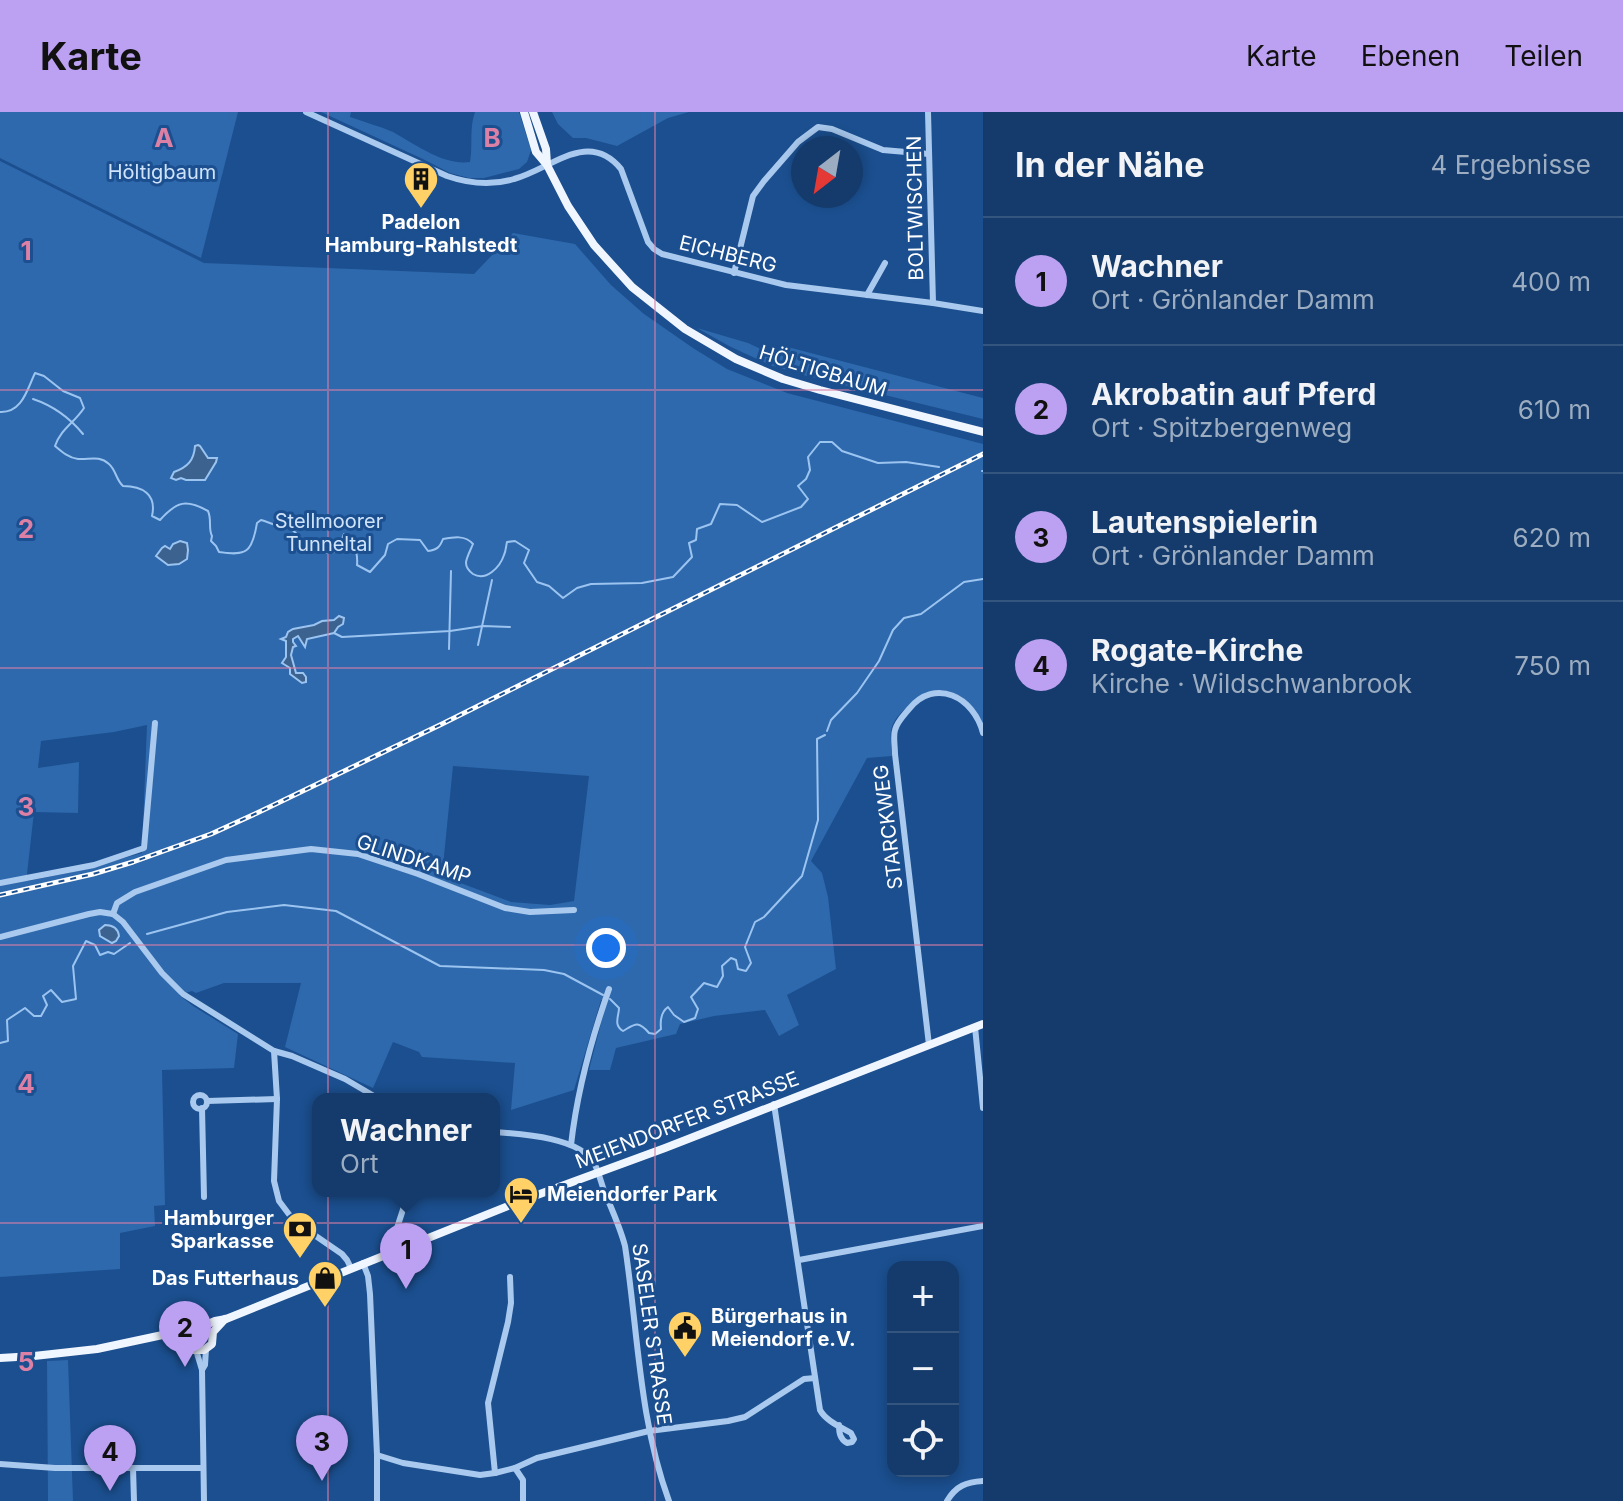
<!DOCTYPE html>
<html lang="de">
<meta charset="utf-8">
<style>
body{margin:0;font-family:Inter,sans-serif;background:#214673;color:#f1f3f6}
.controls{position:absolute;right:24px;bottom:24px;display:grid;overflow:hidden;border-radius:16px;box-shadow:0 4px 12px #0003}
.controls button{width:72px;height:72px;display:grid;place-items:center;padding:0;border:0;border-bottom:2px solid #33557e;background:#143b6b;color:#f1f3f6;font:40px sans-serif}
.compass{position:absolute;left:791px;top:24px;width:72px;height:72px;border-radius:50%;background:#143b6b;box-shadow:0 4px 12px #0003;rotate:211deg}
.you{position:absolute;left:606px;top:836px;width:28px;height:28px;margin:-20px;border:6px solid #fff;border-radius:50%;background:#1a73e8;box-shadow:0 0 0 12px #1a73e833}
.badge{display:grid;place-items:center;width:52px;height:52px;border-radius:50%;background:#bca0f2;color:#111;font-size:26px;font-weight:700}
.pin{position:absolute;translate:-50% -66px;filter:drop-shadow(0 2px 4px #0008)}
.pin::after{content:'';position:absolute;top:42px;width:28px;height:24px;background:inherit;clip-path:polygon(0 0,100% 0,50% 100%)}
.popup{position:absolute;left:312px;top:981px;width:188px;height:104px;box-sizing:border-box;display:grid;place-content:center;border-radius:16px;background:#143b6b;filter:drop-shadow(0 2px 6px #0005);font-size:26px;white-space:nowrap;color:#9dadc1}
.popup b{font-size:30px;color:#f1f3f6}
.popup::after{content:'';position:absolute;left:50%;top:100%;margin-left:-16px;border:16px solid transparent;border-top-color:#143b6b}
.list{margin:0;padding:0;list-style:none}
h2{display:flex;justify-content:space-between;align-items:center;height:104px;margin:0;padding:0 32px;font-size:34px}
h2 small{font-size:26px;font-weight:400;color:#9dadc1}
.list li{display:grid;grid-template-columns:52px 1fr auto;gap:24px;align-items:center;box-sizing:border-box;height:128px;padding:0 32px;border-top:2px solid #33557e}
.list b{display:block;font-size:30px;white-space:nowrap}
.list p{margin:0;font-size:26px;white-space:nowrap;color:#9dadc1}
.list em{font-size:26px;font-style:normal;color:#9dadc1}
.icon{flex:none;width:44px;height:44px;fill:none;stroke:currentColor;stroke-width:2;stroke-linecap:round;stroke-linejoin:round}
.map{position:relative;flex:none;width:983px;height:1389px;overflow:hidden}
header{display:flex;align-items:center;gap:48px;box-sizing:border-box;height:112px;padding:0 40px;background:#bca0f2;color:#111}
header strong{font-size:38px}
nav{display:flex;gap:44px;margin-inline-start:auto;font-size:28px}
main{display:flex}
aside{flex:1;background:#143b6b}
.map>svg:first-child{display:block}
.green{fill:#2e69ad;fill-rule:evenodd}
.water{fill:#3c6290;stroke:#9cc4f0;stroke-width:2}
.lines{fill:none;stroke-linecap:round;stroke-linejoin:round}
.stream{stroke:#9cc4f0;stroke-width:2}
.minor{stroke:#a9c9ee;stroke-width:6}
.major{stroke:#f0f6ff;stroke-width:8}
.rail-casing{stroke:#fff;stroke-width:5}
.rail{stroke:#1b4f8f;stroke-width:2;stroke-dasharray:6;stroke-linecap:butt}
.grid{fill:none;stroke:#dd80a5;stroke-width:2;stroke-opacity:0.55}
.labels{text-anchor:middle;stroke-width:6;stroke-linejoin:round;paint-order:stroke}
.park-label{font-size:20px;fill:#cfe3fa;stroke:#1b4f8f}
.street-label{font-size:20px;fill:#fff;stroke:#1b4f8f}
.poi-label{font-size:20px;font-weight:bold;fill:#fff;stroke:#1b4f8f;text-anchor:start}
.grid-label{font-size:26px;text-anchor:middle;font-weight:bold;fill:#dd80a5;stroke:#1b4f8f;stroke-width:6;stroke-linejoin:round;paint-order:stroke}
</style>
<header>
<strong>Karte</strong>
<nav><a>Karte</a><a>Ebenen</a><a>Teilen</a></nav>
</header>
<main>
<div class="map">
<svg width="983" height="1389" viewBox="0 0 983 1389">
<rect width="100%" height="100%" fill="#1b4f8f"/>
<!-- green -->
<g class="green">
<path d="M0 0H238L201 146 0 46Z"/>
<path d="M321 0H351L350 5C364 10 379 14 393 20 415 32 444 54 470 50 473 33 469 17 475 0H519L531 38 527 50 519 57 484 66H469L450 61 425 48Z"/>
<path d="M552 0H689L668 6 617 34 586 26H573L558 12Z"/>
<path d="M0 49 204 151 474 162 513 121 575 132 611 173 644 202 693 236 727 257 787 281 983 332V614C970 580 937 565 909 593 902 599 892 609 891 619 890 626 892 636 892 644L867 646 811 749 822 761 828 785 836 857 787 883 799 913 779 924 765 898 714 904 680 912 676 922 616 936 610 958H589L607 888H601L574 978 511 998 515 951 422 945 419 940 393 930 373 976 285 935 301 871H224L196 881 192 879 179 883 193 894 238 922 234 956 162 958 165 1093 154 1094 155 1114 120 1121V1157L0 1165ZM147 613 142 741 78 759 28 769 27 762 34 700 78 701 79 650 38 656 41 629 114 620ZM453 654 589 664 574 789 550 793 511 790 442 764Z"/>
<path d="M697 216 748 231 776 244 780 233 983 286V307L807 264 770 253 729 234Z"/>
<path d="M68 1248 73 1389H48L47 1249Z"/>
</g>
<!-- water -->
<g class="water">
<path d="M198 333 200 334 208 346H217L216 350 205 368H186L181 366 176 368 171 366 174 360C188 355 194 348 195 334Z"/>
<path d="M180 429 187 431 188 438 187 447 179 452 168 453 156 444 162 436 165 434 170 437 173 432Z"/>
<path d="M339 504 344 506 343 512 338 515 334 521 307 527 305 535 298 524 293 527V530L296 534 293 535 291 543 296 561H303L306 565V570L302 571 290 562V556L282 551 286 545V529L281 527 286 525 288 520 293 517 314 513 322 509 334 508Z"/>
<path d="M105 813C112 813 118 816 119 824L116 829 112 831 100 824 99 818Z"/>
</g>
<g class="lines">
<!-- stream -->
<g class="stream">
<path d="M33 287C54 294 69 305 83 322"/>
<path d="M0 300C22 301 27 278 35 261L44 264 63 279 80 286 84 296C75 310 60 318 55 334 62 340 69 346 78 347 89 348 99 343 109 352 116 358 116 368 123 374 142 374 157 382 152 404L160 408C177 389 186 387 208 399 212 408 208 416 212 424L211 429 216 434 219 440C246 444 252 441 257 411L261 408C268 410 274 413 280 414 282 415 285 414 287 415 294 417 297 423 302 428 311 438 324 444 337 439L344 422 349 423C355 431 358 444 357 453L370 460 385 443 388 432 397 427 420 428 428 439C437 438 440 435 443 427 454 425 465 423 473 432 471 437 466 446 466 451 466 456 469 459 473 462 486 470 500 455 504 443 506 439 506 434 507 430L515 429 529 438 524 451 537 470 549 474 563 486 577 476 591 472 642 471 673 465 692 445 689 431 696 428 697 417 711 412 720 392 737 393 762 410 801 395 808 387 798 374 806 367 810 358 808 345 820 330H832L842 339 878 351 906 350 939 355"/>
<path d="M982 359H983"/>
<path d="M334 521 342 525 450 519 483 514 510 515"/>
<path d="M478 533 492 468"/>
<path d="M449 537 451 459"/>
<path d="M827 619 831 608 857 581 879 549 893 518 904 506 921 502 964 470 983 467"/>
<path d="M147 822 227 800 284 793 336 799 440 854 544 858 564 862 603 883"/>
<path d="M610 887 619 896C619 904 613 913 623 919 635 912 638 908 649 921L655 922 661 917C660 908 661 900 668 895L674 903 684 910 695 906 698 897 691 885 704 871 717 875 723 864 722 854 731 846 736 848 738 857 746 859 751 851 745 835 755 810 764 805 802 764 818 708 817 627 825 623"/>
<path d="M0 931 8 929 7 908 25 896 34 904H41L47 893 43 884 51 878 62 890 76 887 73 854 86 829 95 833 100 843 108 840 114 842 130 831"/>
</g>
<!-- minor -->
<g class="minor">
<path d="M306 0 447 64C470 72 491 74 514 67 551 57 588 17 621 57L648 130 654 137 662 142 786 173 933 191 983 199"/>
<path d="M928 0 933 191"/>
<path d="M734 161 753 84 764 69 798 30 818 15 832 17 883 38 929 42"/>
<path d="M867 183 885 151"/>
<path d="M0 771 94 753 144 736 155 611"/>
<path d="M113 802 117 791 135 780 226 748 311 737 358 742 418 762 505 796 530 800 574 798"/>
<path d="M113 802 123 810 162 861 183 882 274 939 292 944 345 967 379 987"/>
<path d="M0 825 89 802 100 800 113 802"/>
<path d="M975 915 983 996"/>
<path d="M929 933 895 642C895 634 893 625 895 618 897 610 904 603 909 597 935 565 974 585 983 621"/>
<path d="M274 939 277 987 274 1069 279 1089 294 1109 342 1142 347 1148 351 1156"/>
<circle cx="200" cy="990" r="7"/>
<path d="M207 989 277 987"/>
<path d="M774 992 820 1298C826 1309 841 1315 851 1321L854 1327 852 1330 847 1331C840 1327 839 1321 839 1313"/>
<path d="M202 996 204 1085"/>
<path d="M494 1020C521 1022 579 1025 594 1051 599 1060 601 1071 605 1081 612 1098 620 1115 625 1134 638 1219 639 1308 669 1389"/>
<path d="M571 1033C577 980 591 928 609 877"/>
<path d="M397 1139 396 1119 409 1079"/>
<path d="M799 1148 983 1114"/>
<path d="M363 1151 368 1164 370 1182 377 1343V1389"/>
<path d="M196 1238 202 1258"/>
<path d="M377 1343 403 1351 480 1363 495 1361 515 1356 537 1346 649 1319 728 1309 745 1305 804 1267 815 1266"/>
<path d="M0 1352 55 1356H203"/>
<path d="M133 1356 134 1389"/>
<path d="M515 1356 523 1368V1389"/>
<path d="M495 1361 488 1291 508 1210 511 1191 510 1165"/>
<path d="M204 1389 202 1258 205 1253 206 1237"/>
<path d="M947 1389C956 1374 966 1370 983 1369"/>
</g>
<!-- major -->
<g class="major">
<path d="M524 0 536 40 547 53 568 94 594 133 632 175 685 217 736 247 783 267 820 278 983 320"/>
<path d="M533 0 546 37 547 52"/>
<path d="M164 1222 185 1228 193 1238H204L212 1232 213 1220 225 1207"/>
<path d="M185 1228 186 1218C192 1210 199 1208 208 1212L215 1209 226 1207 518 1090 665 1036 983 912"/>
<path d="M0 1246 34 1244 97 1237 186 1218"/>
</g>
<!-- rail casing -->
<g class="rail-casing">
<path id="rail" d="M0 783 93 762 133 750 211 722 257 701 442 612 983 342"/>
</g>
<!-- rail -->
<use href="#rail" class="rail"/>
</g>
<!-- grid -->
<path class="grid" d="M328 0V1389M655 0V1389M0 278H983M0 556H983M0 833H983M0 1111H983"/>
<!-- icons -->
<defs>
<g id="building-pin" transform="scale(1.8)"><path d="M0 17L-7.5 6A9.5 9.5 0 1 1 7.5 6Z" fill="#ffd166" stroke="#1b4f8f"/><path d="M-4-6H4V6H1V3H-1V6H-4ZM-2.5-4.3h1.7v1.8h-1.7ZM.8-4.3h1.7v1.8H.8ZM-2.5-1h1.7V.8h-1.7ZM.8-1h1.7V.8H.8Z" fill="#111"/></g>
<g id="hotel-pin" transform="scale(1.8)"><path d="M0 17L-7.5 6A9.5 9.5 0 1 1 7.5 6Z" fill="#ffd166" stroke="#1b4f8f"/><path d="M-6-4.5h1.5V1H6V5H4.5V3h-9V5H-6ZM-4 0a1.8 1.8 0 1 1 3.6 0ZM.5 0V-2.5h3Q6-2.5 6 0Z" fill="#111"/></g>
<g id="bank-pin" transform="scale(1.8)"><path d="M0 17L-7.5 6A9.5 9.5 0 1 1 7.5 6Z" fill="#ffd166" stroke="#1b4f8f"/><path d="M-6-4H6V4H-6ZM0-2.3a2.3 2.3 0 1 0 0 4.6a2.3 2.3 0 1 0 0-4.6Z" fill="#111"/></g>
<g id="shop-pin" transform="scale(1.8)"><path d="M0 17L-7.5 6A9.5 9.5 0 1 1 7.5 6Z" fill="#ffd166" stroke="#1b4f8f"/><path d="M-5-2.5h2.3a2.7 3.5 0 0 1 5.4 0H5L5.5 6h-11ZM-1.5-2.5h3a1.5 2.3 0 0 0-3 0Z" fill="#111"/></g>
<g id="civic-pin" transform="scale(1.8)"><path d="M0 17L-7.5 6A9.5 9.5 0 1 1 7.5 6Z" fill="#ffd166" stroke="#1b4f8f"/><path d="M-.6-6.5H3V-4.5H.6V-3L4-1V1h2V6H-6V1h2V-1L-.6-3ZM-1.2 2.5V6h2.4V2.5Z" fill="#111"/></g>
</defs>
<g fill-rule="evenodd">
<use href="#building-pin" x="421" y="67"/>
<use href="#hotel-pin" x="521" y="1082"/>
<use href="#bank-pin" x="300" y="1117"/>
<use href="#shop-pin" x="325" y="1166"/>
<use href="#civic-pin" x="685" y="1216"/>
</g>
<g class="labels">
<!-- park labels -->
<g class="park-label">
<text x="162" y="67">Höltigbaum</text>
<text x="329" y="416">Stellmoorer<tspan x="329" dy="23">Tunneltal</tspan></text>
</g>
<!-- street labels -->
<g class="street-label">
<text transform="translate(915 96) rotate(-91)" y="7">BOLTWISCHEN</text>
<text transform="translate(728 142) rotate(14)" y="7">EICHBERG</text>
<text transform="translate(823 259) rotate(17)" y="7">HÖLTIGBAUM</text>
<text transform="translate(888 715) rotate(-97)" y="7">STARCKWEG</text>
<text transform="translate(414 747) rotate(18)" y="7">GLINDKAMP</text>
<text transform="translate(687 1008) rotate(-21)" y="7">MEIENDORFER STRASSE</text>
<text transform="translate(652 1222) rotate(82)" y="7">SASELER STRASSE</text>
</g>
<!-- poi labels -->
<g class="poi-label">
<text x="421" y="117" text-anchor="middle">Padelon<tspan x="421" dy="23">Hamburg-Rahlstedt</tspan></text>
<text x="547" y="1089">Meiendorfer Park</text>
<text x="274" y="1113" text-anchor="end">Hamburger<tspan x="274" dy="23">Sparkasse</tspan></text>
<text x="299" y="1173" text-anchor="end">Das Futterhaus</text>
<text x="711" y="1211">Bürgerhaus in<tspan x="711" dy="23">Meiendorf e.V.</tspan></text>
</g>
</g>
<g class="grid-label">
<text x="164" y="35">A</text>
<text x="492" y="35">B</text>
<text x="26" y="148">1</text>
<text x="26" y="426">2</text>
<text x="26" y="704">3</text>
<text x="26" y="981">4</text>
<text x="26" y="1259">5</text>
</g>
</svg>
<div class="controls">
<button>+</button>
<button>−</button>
<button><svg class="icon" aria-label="locate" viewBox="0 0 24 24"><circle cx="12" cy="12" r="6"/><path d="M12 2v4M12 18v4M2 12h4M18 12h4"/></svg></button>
</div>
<svg class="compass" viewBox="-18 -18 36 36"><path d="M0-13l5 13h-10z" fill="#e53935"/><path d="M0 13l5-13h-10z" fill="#9dadc1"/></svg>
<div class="you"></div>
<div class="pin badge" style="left:406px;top:1177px">1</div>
<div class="popup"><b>Wachner</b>Ort</div>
<div class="pin badge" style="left:185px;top:1255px">2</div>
<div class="pin badge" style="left:322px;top:1369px">3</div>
<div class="pin badge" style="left:110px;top:1379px">4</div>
</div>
<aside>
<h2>In der Nähe<small>4 Ergebnisse</small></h2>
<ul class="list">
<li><span class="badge">1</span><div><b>Wachner</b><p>Ort · Grönlander Damm</p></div><em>400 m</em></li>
<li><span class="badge">2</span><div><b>Akrobatin auf Pferd</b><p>Ort · Spitzbergenweg</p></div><em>610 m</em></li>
<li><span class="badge">3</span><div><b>Lautenspielerin</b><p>Ort · Grönlander Damm</p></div><em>620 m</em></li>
<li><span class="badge">4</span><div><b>Rogate-Kirche</b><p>Kirche · Wildschwanbrook</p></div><em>750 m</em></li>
</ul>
</aside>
</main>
